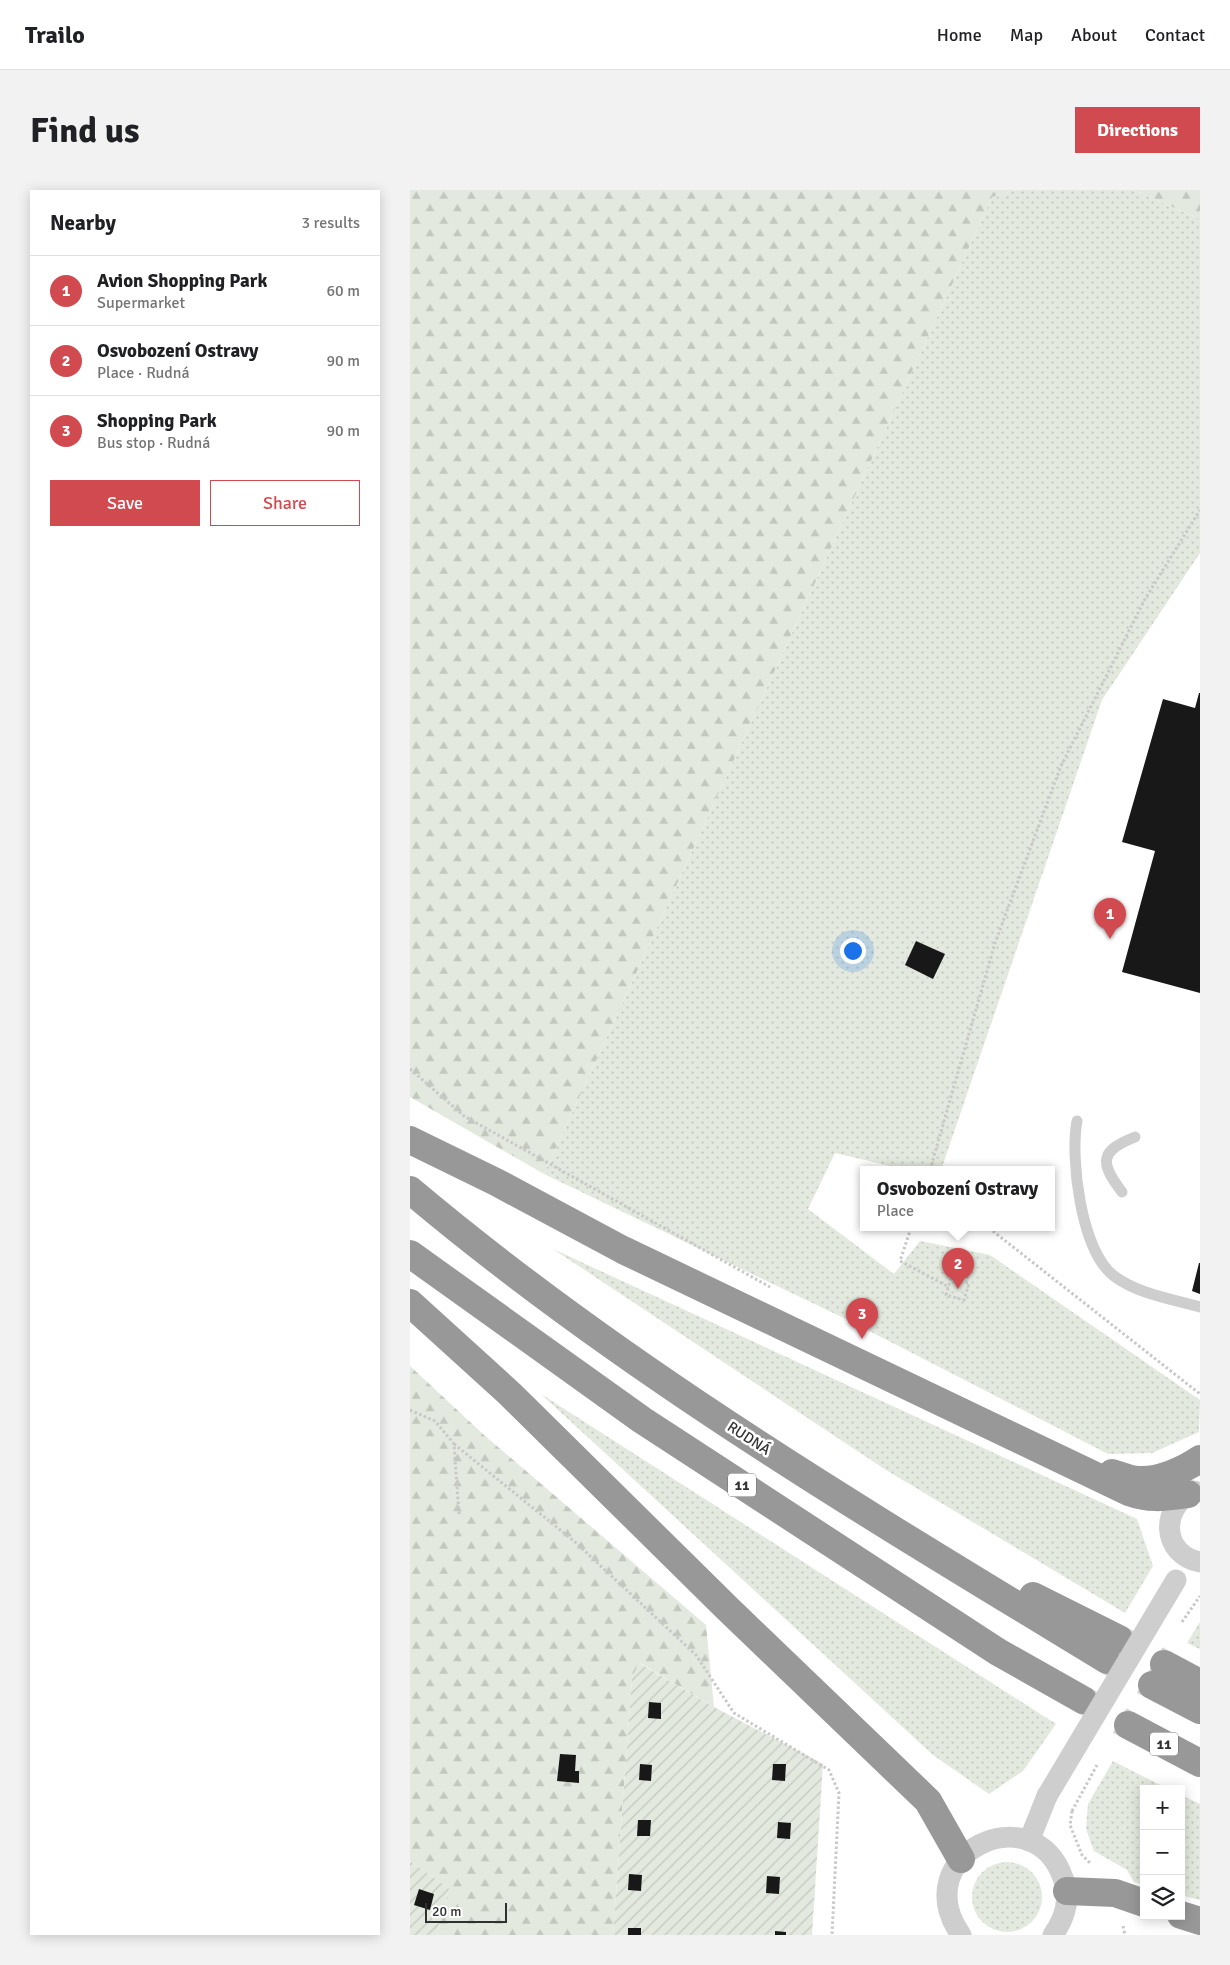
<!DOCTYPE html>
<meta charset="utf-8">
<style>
body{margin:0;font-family:Signika,sans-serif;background:#f2f2f2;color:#202124}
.controls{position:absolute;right:15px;bottom:15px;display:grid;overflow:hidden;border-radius:0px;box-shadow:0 2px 12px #0003}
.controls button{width:45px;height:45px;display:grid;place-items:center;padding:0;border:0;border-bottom:1px solid #e0e0e0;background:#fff;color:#202124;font:25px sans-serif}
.scale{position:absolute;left:15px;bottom:12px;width:82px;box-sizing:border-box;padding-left:5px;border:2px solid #313131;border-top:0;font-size:14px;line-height:18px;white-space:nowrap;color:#313131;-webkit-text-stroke:4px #fff;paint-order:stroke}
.you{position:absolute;left:442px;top:760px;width:18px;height:18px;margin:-12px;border:4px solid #fff;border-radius:50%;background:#1a73e8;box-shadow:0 0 0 8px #1a73e833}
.badge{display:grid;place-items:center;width:32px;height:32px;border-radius:50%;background:#d14a50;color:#fff;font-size:16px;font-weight:700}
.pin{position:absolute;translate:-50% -41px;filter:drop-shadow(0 1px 2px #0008)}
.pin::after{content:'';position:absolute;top:26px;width:18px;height:15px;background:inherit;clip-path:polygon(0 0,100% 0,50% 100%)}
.popup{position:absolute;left:450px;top:976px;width:195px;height:65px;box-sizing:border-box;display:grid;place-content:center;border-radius:0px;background:#fff;filter:drop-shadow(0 1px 4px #0005);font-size:16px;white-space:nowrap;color:#757577}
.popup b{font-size:19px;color:#202124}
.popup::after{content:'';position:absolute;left:50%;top:100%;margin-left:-10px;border:10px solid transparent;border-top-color:#fff}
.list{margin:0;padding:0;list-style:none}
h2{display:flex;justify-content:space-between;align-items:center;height:65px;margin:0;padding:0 20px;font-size:21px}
h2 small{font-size:16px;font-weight:400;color:#757577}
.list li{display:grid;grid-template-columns:32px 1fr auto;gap:15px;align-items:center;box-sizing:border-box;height:70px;padding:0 20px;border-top:1px solid #e0e0e0}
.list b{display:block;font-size:19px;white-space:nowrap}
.list p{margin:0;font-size:16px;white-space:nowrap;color:#757577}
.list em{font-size:16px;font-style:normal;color:#757577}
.actions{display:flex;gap:10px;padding:15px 20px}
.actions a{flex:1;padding:11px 0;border:1px solid #d14a50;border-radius:0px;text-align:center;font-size:18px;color:#d14a50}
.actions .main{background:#d14a50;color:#fff}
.icon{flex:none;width:28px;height:28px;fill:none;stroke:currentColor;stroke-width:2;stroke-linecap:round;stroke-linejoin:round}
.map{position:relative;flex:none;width:790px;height:1745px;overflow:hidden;border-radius:0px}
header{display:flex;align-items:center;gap:30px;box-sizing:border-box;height:70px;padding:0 25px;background:#fff;border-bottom:1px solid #e0e0e0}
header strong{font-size:24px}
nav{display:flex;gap:28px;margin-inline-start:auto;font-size:18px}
.intro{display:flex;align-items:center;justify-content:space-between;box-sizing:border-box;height:120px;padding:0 30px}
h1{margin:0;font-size:35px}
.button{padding:12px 22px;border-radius:0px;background:#d14a50;color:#fff;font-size:18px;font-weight:700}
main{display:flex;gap:30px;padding:0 30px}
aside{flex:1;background:#fff;border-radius:0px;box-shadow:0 2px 12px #0003}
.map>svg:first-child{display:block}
.grass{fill:url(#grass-dots)}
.forest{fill:url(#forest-firs)}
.garden{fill:url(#garden-furrows)}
.building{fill:#181818}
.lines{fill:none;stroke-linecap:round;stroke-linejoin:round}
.highway-tunnel{stroke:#d6d6d6;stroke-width:28;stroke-dasharray:28 14;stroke-linecap:butt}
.path{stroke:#c8c8c8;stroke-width:3;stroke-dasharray:2.5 2.5;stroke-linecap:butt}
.lane{stroke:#cecece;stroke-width:11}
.street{stroke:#cecece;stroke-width:21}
.highway{stroke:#989898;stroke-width:28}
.path-bridge{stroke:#c8c8c8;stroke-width:3;stroke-dasharray:2.5 2.5;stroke-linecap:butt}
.street-bridge{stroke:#cecece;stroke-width:21}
.labels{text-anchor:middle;stroke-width:5;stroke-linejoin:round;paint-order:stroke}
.shield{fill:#fff;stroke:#6f6f6f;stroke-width:1}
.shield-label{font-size:14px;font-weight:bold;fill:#313131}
.street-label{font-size:15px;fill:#313131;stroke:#fff}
</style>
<header>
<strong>Trailo</strong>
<nav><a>Home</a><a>Map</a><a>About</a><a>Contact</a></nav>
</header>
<div class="intro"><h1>Find us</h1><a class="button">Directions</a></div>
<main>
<aside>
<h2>Nearby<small>3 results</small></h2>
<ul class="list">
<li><span class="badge">1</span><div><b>Avion Shopping Park</b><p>Supermarket</p></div><em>60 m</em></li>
<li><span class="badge">2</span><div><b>Osvobození Ostravy</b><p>Place · Rudná</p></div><em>90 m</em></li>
<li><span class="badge">3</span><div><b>Shopping Park</b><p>Bus stop · Rudná</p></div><em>90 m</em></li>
</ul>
<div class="actions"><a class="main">Save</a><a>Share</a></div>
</aside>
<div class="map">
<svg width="790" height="1745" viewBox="0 0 790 1745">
<defs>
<pattern id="grass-dots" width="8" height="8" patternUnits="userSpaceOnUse" patternTransform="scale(1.25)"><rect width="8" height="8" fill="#e3e9de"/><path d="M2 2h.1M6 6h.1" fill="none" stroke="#c3c8bf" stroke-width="1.8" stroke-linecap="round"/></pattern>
<pattern id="forest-firs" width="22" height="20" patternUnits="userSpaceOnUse" patternTransform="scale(1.25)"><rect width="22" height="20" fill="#e3e9de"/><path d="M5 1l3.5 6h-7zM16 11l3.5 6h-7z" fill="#c3c8bf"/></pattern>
<pattern id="garden-furrows" width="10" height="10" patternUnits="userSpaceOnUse" patternTransform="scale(1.25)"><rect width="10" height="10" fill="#e3e9de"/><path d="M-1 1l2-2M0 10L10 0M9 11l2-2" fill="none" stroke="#c3c8bf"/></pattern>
</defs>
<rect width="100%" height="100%" fill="#fff"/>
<!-- grass -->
<g class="grass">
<path d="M605 0H724L790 29V363L692 510 531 980H497L425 963 398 1019 484 1084 510 1051 580 1065 790 1210 789 1242 742 1263 698 1264 440 1131 134 984 582 7Z"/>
<path d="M143 1059 727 1329 743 1376 715 1423 476 1280Z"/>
<path d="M131 1204 646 1534 613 1581 579 1604 523 1565Z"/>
<path d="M790 1432V1459L777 1453Z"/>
<path d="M703 1571 758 1599H734V1695L724 1692 717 1680 684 1661 676 1639 678 1614Z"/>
<path d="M771 1605 790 1614V1710L771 1705Z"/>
<circle cx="597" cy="1707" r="35"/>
</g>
<!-- forest -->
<g class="forest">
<path d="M0 0H605L582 7 134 984 0 907Z"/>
<path d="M724 0H790V29Z"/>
<path d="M0 1176 74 1245 296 1435 304 1517 230 1473 222 1487 203 1745H27L39 1698 0 1671Z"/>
</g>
<!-- garden -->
<g class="garden">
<path d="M229 1473 304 1517 413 1574 402 1745H203L222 1487Z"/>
<path d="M0 1671 39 1698 27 1745H0Z"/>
</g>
<!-- building -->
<g class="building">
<path d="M789 503H790V803L712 782 745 661 712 652 753 509 785 518Z"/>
<path d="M506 751 535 764 523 789 495 775Z"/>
<path d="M789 1073H790V1104L782 1101Z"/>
<path d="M239 1512 251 1513V1529L238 1528Z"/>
<path d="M150 1564 166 1565 165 1581H169V1593L147 1591Z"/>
<path d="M230 1574 242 1575 241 1591 229 1590Z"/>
<path d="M363 1574H376L375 1591 362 1590Z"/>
<path d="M228 1630H241L240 1646H227Z"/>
<path d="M368 1632 381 1633 380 1649 367 1648Z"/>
<path d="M219 1684 232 1685 231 1701 218 1700Z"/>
<path d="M357 1686 370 1687 369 1704 356 1703Z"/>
<path d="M9 1699 24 1704 20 1720 4 1715Z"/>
<rect x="218" y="1738" width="13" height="7"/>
<path d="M365 1741 376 1742V1745H365Z"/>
</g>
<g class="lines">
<!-- highway-tunnel -->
<g class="highway-tunnel">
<path d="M709 1449 754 1474"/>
<path d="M697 1470 742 1495"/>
<path d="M673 1510 718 1535"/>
</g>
<!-- path -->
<g class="path">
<path d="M0 879 54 926 360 1097"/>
<path d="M520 980 585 753 651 576 735 409 790 320"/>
<path d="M501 1038 490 1071 539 1097"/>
<path d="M579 1038 790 1204"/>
<path d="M541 1088 559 1093 554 1110 536 1105Z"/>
<path d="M0 1220 25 1231 44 1254 49 1324"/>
<path d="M44 1254 165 1352 286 1465 324 1523 419 1580 429 1603 422 1745"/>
<path d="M662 1621 660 1635 672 1665 680 1673"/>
<path d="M713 1736 715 1745"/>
</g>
<!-- lane -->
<g class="lane">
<path d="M667 931C660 969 671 1061 704 1086 728 1104 762 1109 790 1117"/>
<path d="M712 1002C689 972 690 961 725 947"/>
</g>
<!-- street -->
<g class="street">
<path d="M784 1301C750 1317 751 1364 790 1372"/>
<path d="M619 1651 637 1606"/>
<path d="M551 1745C495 1665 623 1603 653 1688 661 1708 655 1728 643 1745"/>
</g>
<!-- highway -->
<g class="highway">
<path d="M0 950 86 992 213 1060 719 1302C741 1310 755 1307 778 1304"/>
<path d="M0 1000C215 1181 457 1324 697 1470"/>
<path d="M0 1064 232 1230 588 1462 673 1510"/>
<path d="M0 1113 100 1204 318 1419 518 1611 551 1669"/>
<path d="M702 1283C710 1285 720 1290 729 1290 749 1291 774 1280 790 1269"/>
<path d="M623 1406 709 1449"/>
<path d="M754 1474 790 1493"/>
<path d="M742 1495 790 1520"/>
<path d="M718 1535 790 1573"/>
<path d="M657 1701 705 1703 734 1713"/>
<path d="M771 1725 790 1731"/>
</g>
<!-- path-bridge -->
<g class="path-bridge">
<path d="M772 1432 790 1406"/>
<path d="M662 1621 687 1575"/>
</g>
<!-- street-bridge -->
<path class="street-bridge" d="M637 1606 766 1390"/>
</g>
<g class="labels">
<!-- shield labels -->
<g class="shield">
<rect x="318" y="1283.5" width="28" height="23" rx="4"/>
<rect x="740" y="1542.5" width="28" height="23" rx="4"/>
</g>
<g class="shield-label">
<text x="332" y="1300">11</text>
<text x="754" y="1559">11</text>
</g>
<!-- street labels -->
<g class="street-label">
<text transform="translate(339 1248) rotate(33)" y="5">RUDNÁ</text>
</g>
</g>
</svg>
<div class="controls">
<button>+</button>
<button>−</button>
<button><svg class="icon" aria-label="layers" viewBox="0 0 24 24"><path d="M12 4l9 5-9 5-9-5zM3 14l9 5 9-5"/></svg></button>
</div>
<div class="scale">20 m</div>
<div class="you"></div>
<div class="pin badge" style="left:700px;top:749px">1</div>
<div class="pin badge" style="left:548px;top:1099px">2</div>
<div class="popup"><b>Osvobození Ostravy</b>Place</div>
<div class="pin badge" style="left:452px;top:1149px">3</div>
</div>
</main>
